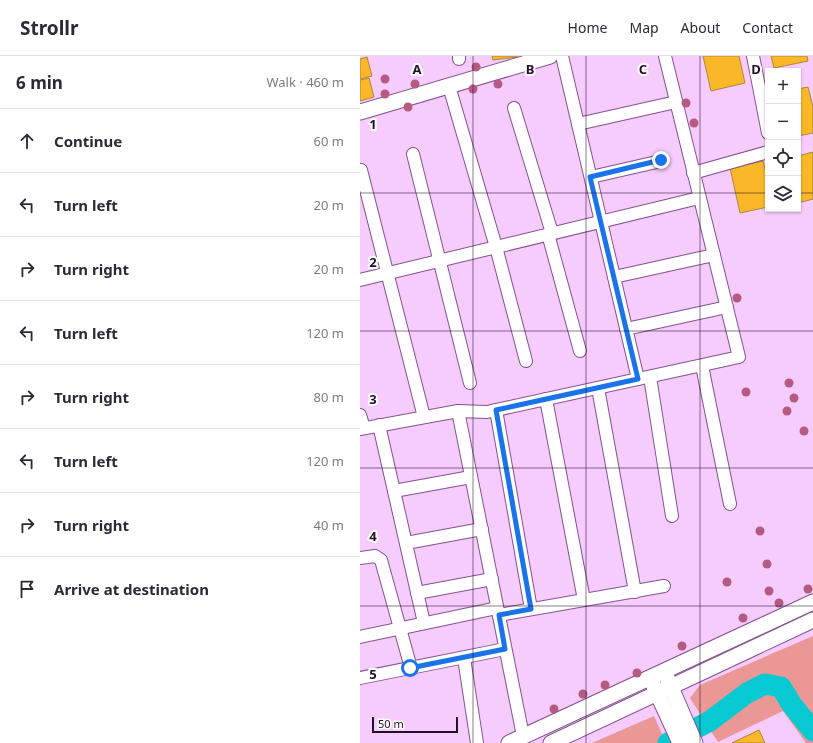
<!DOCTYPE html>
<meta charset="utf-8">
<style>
body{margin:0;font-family:"Noto Sans",sans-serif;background:#f2f2f3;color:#2b2b33}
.controls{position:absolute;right:12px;top:12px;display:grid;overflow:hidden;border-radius:0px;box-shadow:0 1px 3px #0004}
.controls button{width:36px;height:36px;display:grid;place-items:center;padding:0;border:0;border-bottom:1px solid #e1e1e2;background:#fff;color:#2b2b33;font:20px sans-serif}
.scale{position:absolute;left:12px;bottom:10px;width:86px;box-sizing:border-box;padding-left:4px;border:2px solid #241028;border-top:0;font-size:11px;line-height:14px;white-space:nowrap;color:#241028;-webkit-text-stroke:3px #fefefe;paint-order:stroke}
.stop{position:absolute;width:12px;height:12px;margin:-9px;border:3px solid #1a73e8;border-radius:50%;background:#fff}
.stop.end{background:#1a73e8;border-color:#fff;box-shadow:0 1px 4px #0008}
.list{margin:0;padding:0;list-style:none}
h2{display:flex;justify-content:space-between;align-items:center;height:52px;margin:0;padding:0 16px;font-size:17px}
h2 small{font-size:13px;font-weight:400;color:#7c7c81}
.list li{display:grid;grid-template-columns:26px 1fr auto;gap:12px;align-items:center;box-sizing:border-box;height:64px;padding:0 16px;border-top:1px solid #e1e1e2}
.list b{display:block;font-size:15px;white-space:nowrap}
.list em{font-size:13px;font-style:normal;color:#7c7c81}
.icon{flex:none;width:22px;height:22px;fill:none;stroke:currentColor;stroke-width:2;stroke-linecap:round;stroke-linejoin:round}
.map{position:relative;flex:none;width:453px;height:687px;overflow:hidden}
header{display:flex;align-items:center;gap:24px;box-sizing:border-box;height:56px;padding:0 20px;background:#fff;border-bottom:1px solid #e1e1e2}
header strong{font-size:19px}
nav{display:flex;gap:22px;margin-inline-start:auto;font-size:14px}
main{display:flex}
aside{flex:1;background:#fff}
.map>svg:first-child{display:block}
.green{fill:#ea9796}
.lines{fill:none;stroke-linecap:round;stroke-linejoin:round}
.river{stroke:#07c9d2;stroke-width:21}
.building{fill:#fab728;stroke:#ad863d}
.minor-casing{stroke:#82538c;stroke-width:14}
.tertiary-casing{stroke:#82538c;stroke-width:17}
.minor{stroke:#fff;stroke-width:12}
.tertiary{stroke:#fff;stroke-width:15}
.tree{fill:#b55b82}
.route{stroke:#1a73e8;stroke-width:5}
.grid{fill:none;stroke:#241028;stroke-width:1;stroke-opacity:0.55}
.grid-label{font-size:13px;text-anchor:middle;font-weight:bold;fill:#241028;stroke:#fefefe;stroke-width:4;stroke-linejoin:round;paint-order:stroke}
</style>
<header>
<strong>Strollr</strong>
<nav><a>Home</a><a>Map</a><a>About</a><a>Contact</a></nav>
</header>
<main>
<aside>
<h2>6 min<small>Walk · 460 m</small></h2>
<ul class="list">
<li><svg class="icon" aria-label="ahead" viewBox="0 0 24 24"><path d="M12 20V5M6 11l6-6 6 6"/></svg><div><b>Continue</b></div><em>60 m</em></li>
<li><svg class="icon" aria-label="left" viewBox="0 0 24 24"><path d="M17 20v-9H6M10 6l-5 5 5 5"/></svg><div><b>Turn left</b></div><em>20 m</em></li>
<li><svg class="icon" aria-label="right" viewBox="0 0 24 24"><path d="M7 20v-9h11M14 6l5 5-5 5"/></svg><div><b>Turn right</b></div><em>20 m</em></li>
<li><svg class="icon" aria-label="left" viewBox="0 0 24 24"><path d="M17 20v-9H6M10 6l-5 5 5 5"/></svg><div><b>Turn left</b></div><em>120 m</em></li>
<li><svg class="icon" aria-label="right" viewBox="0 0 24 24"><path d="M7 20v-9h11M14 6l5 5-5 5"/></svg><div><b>Turn right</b></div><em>80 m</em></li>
<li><svg class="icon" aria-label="left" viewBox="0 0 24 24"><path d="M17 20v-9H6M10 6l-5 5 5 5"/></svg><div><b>Turn left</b></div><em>120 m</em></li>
<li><svg class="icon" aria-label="right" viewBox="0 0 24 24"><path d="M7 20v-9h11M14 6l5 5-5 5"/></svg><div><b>Turn right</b></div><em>40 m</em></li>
<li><svg class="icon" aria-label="arrive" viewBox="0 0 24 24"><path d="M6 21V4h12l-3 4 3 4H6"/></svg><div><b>Arrive at destination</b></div></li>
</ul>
</aside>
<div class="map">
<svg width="453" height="687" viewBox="0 0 453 687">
<rect width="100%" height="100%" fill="#f6cbfe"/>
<!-- green -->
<g class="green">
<path d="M453 580V687H446L423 655 358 686 330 642 340 629Z"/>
<path d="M294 660 306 687H232Z"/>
</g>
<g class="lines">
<!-- river -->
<path class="river" d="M308 687 350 665 387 637 405 628 421 631 432 649 453 675"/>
</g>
<!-- building -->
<g class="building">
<path d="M132 0H157V1L133 4Z"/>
<path d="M343 0H379L385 27 351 35Z"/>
<path d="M411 0H447L448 5 414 12Z"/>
<path d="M7 1 12 20 0 23V3Z"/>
<path d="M9 22 14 41 0 45V24Z"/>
<path d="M448 31 453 51V77L438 80V33Z"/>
<path d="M453 96V143L438 147V100Z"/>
<path d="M403 105 408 125V151L380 157 370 112Z"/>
<path d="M399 674 405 687H372Z"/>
</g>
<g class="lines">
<!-- minor casing -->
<g class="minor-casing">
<g id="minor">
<path d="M99 0V3"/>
<path d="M202 0 278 323"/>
<path d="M393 0 408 77"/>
<path d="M89 30 136 191 166 305"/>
<path d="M154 52 192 177"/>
<path d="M218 68 316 46"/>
<path d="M53 98 110 327"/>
<path d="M1 114 64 361"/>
<path d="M333 117 408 96"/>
<path d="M231 121 301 105"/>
<path d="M188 178 220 295"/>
<path d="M254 221 354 199"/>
<path d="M0 224 339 142"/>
<path d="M266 273 367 251"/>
<path d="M342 310 370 448"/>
<path d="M290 321 312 460"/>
<path d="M238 332 275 536"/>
<path d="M186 343 224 544"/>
<path d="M136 354 171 553"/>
<path d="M98 355 163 680"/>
<path d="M0 359 4 372"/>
<path d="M19 369 64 567"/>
<path d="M0 373 98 355 127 356 379 301 305 0"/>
<path d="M34 435 111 421"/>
<path d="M46 487 122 473"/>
<path d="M0 502 15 500 21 504 51 612"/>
<path d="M57 537 132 523"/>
<path d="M139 559 304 530"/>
<path d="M0 581 137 552"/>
<path d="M104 602 117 687"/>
<path d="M0 622 145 593"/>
</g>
</g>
<!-- tertiary casing -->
<g class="tertiary-casing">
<g id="tertiary">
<path d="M0 56 190 0"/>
<path d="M307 622 335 687"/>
<path d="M293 628 320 687"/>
<path d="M149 687 453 546"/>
<path d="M191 687 453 564"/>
</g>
</g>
<!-- minor -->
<use href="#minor" class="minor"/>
<!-- tertiary -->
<use href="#tertiary" class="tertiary"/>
</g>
<!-- trees -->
<g class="tree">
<circle cx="116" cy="11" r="4.5"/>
<circle cx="25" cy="23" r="4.5"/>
<circle cx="55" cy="28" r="4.5"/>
<circle cx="138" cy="28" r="4.5"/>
<circle cx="113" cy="33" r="4.5"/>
<circle cx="25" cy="38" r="4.5"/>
<circle cx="326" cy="47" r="4.5"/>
<circle cx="48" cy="51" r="4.5"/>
<circle cx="334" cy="67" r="4.5"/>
<circle cx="377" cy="242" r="4.5"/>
<circle cx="429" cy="327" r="4.5"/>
<circle cx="386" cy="336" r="4.5"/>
<circle cx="434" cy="342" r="4.5"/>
<circle cx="427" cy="355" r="4.5"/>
<circle cx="444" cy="375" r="4.5"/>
<circle cx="400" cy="475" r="4.5"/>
<circle cx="407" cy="508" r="4.5"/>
<circle cx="367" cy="526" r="4.5"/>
<circle cx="448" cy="533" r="4.5"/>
<circle cx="409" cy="535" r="4.5"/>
<circle cx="419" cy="547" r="4.5"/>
<circle cx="383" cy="562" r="4.5"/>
<circle cx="322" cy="590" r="4.5"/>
<circle cx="277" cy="617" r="4.5"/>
<circle cx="245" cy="629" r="4.5"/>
<circle cx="223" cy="638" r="4.5"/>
<circle cx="194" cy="653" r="4.5"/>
</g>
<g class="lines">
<!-- route -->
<path class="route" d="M50 612 145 593 139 559 171 553 136 354 278 323 230 121 301 104"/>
</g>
<!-- grid -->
<path class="grid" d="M113 0V687M226 0V687M340 0V687M0 137H408M438 137H453M0 275H453M0 412H453M0 550H453"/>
<g class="grid-label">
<text x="57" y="18">A</text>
<text x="170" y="18">B</text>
<text x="283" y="18">C</text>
<text x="396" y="18">D</text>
<text x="13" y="73">1</text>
<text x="13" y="211">2</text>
<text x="13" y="348">3</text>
<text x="13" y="485">4</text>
<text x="13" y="623">5</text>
</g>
</svg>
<div class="controls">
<button>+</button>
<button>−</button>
<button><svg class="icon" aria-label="locate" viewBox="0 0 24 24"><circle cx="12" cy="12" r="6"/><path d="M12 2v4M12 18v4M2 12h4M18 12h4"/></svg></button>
<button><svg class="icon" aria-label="layers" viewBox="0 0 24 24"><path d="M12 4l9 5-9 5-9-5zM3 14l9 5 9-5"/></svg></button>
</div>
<div class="scale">50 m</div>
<div class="stop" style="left:50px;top:612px"></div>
<div class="stop end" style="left:301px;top:104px"></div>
</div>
</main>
